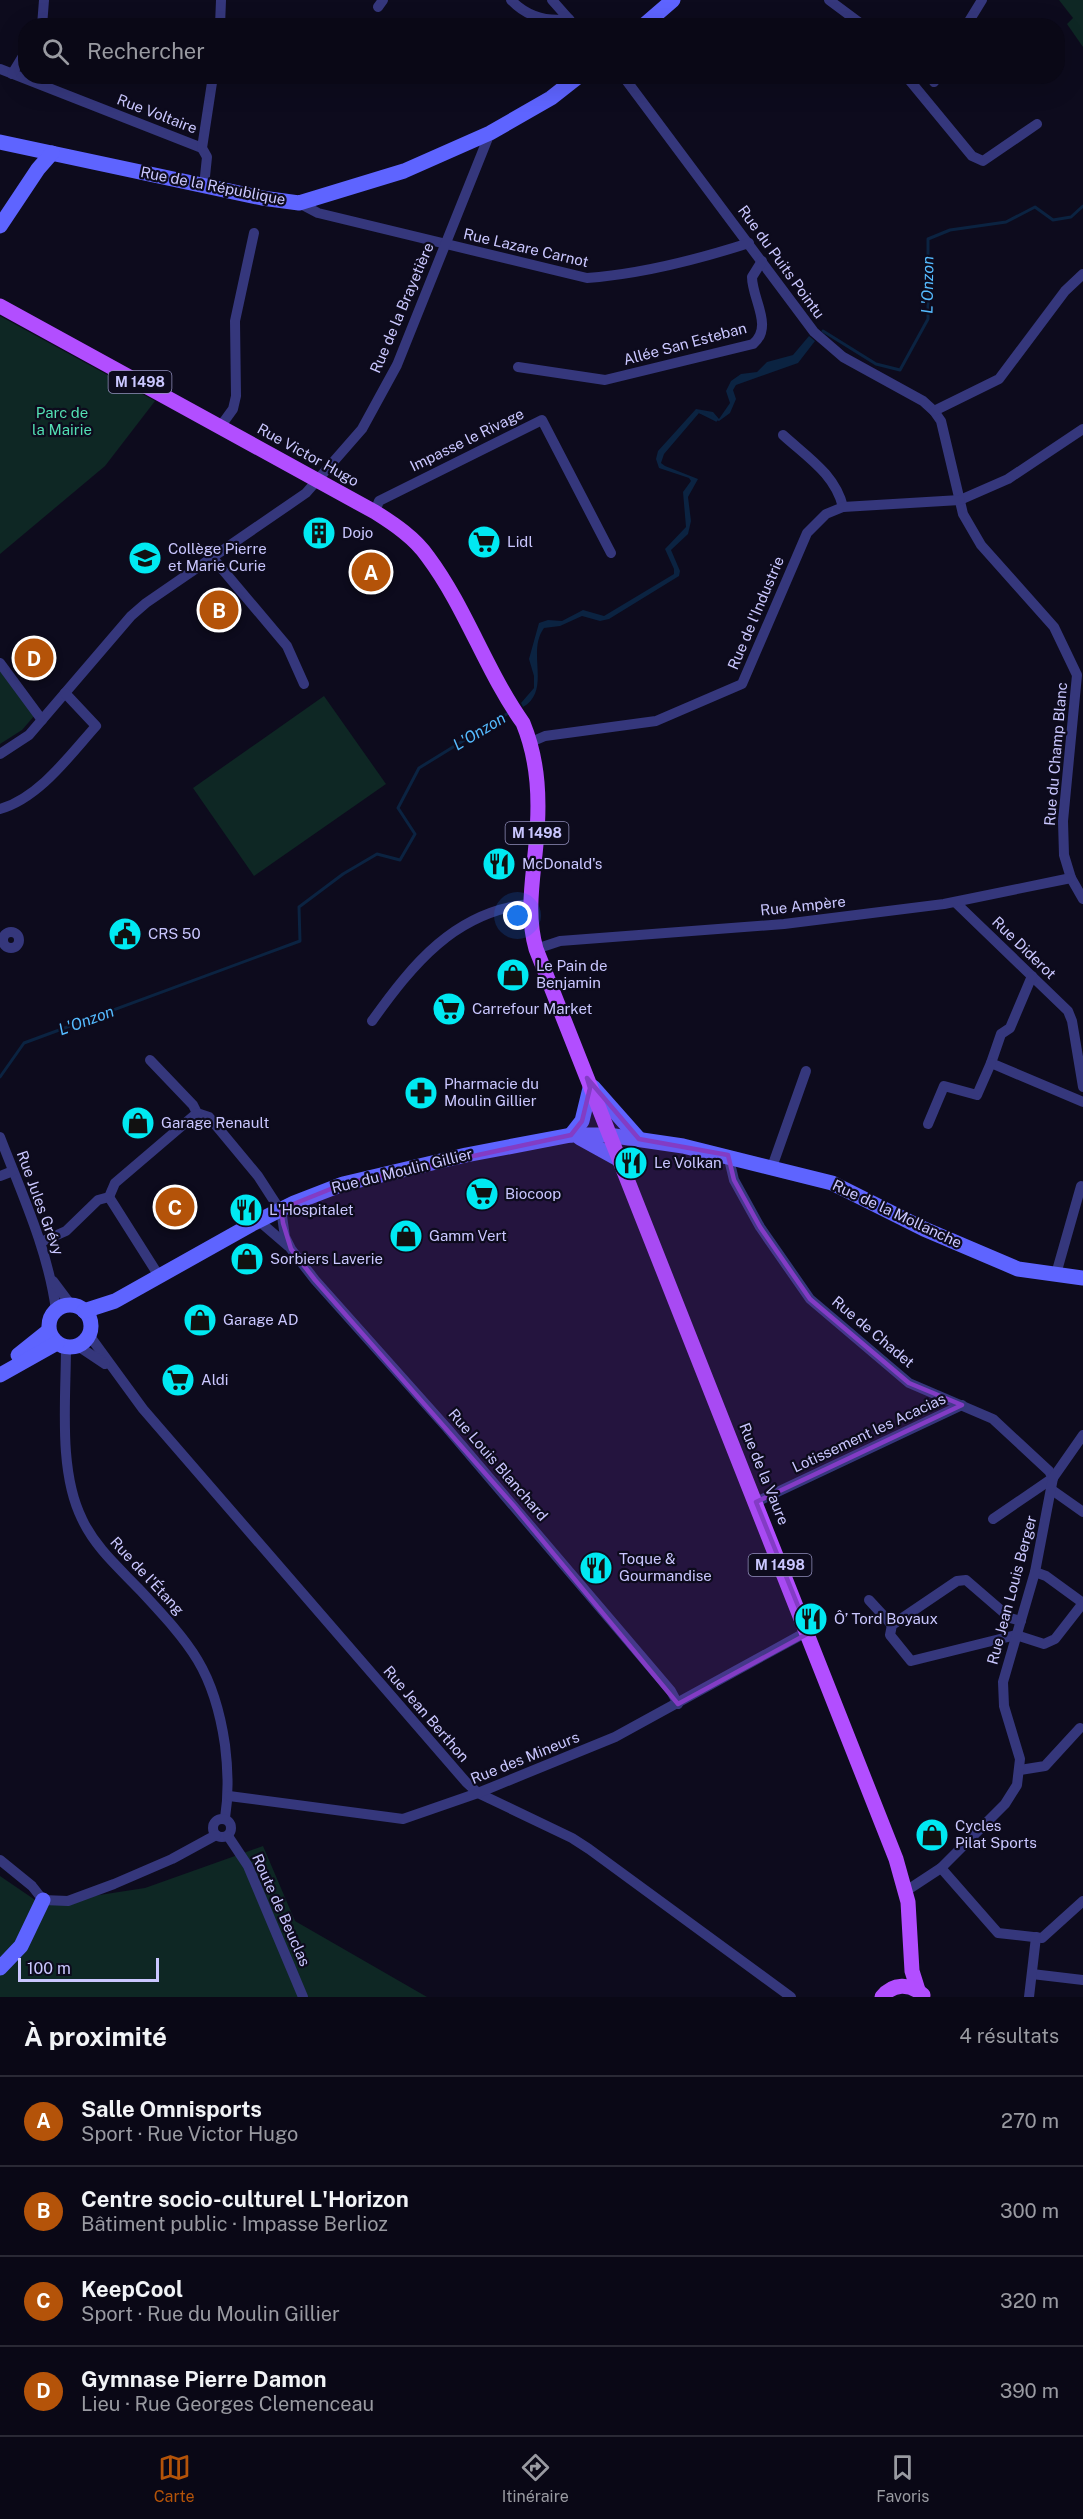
<!DOCTYPE html>
<html lang="fr">
<meta charset="utf-8">
<style>
body{margin:0;font-family:"Public Sans",sans-serif;background:#13111f;color:#f1f3f6}
.scale{position:absolute;left:18px;bottom:15px;width:141px;box-sizing:border-box;padding-left:6px;border:3px solid #cac7ff;border-top:0;font-size:16px;line-height:21px;white-space:nowrap;color:#cac7ff;-webkit-text-stroke:4px #0d0b1d;paint-order:stroke}
.you{position:absolute;left:518px;top:916px;width:21px;height:21px;margin:-15px;border:4px solid #fff;border-radius:50%;background:#1a73e8;box-shadow:0 0 0 9px #1a73e833}
.badge{display:grid;place-items:center;width:39px;height:39px;border-radius:50%;background:#b45309;color:#fff;font-size:20px;font-weight:700}
.pin{position:absolute;translate:-50% -50%;border:3px solid #fff;box-shadow:0 2px 6px #0006}
.list{margin:0;padding:0;list-style:none}
h2{display:flex;justify-content:space-between;align-items:center;height:78px;margin:0;padding:0 24px;font-size:26px}
h2 small{font-size:20px;font-weight:400;color:#999aa1}
.list li{display:grid;grid-template-columns:39px 1fr auto;gap:18px;align-items:center;box-sizing:border-box;height:90px;padding:0 24px;border-top:2px solid #2a2935}
.list b{display:block;font-size:22px;white-space:nowrap}
.list p{margin:0;font-size:20px;white-space:nowrap;color:#999aa1}
.list em{font-size:20px;font-style:normal;color:#999aa1}
.icon{flex:none;width:33px;height:33px;fill:none;stroke:currentColor;stroke-width:2;stroke-linecap:round;stroke-linejoin:round}
.map{position:relative;flex:none;width:1083px;height:1997px;overflow:hidden}
.search{position:absolute;background:#0a0816;box-shadow:0 6px 24px #0002;left:18px;right:18px;top:18px;height:66px;display:flex;align-items:center;gap:15px;box-sizing:border-box;padding:0 21px;border-radius:24px;color:#999aa1;font-size:22px}
.sheet{height:438px;background:#0a0816}
nav{display:flex;justify-content:space-around;align-items:center;box-sizing:border-box;height:84px;border-top:2px solid #2a2935;background:#0a0816;font-size:16px;color:#999aa1}
nav a{display:grid;justify-items:center;gap:3px}
nav .on{color:#b45309}
.map>svg:first-child{display:block}
.green{fill:#0e2724}
.water{fill:#0b2341}
.lines{fill:none;stroke-linecap:round;stroke-linejoin:round}
.stream{stroke:#0b2341;stroke-width:3}
.street{stroke:#35377c;stroke-width:10}
.secondary{stroke:#5e64ff;stroke-width:15}
.primary{stroke:#b24eff;stroke-width:15}
.marked{fill:#833cc5;fill-opacity:0.2;stroke:#833cc5;stroke-width:4.5;stroke-linejoin:round}
.labels{text-anchor:middle;stroke-width:4.5;stroke-linejoin:round;paint-order:stroke}
.shield{fill:#0d0b1d;stroke:#918fbb;stroke-width:1.5}
.shield-label{font-size:14px;font-weight:bold;fill:#cac7ff}
.street-label{font-size:15px;fill:#cac7ff;stroke:#0d0b1d}
.park-label{font-size:15px;fill:#53dfb3;stroke:#0d0b1d}
.poi-label{font-size:15px;fill:#cac7ff;stroke:#0d0b1d;text-anchor:start}
.water-label{font-size:16px;font-style:italic;fill:#5bf;stroke:#0d0b1d}
</style>
<div class="map">
<svg width="1083" height="1997" viewBox="0 0 1083 1997">
<rect width="100%" height="100%" fill="#0d0b1d"/>
<!-- green -->
<g class="green">
<path d="M1059 0H1083V47L1067 24 1073 18Z"/>
<path d="M0 316 155 401 105 466 0 554Z"/>
<path d="M0 669 35 715 22 730 0 744Z"/>
<path d="M324 696 386 784 254 876 193 788Z"/>
<path d="M263 1846 295 1921 427 1997H0V1876L41 1904 145 1888Z"/>
</g>
<!-- water -->
<path class="water" d="M809 336 815 341 798 363 736 385 733 390 736 399 730 413 719 421 699 413 664 454 661 463 665 466 698 479 688 497 691 521 688 534 671 550 680 571 679 576 609 619 600 621 582 616 560 626 544 628C526 652 552 690 523 707L521 703 534 688V676L529 659 539 623 548 620 562 621 583 610 604 616 674 574V569L665 549 686 527 683 492 691 481 689 478 659 468 656 459 658 451 696 409 713 412 719 419 730 403 726 391 731 381 741 374 757 372 767 362 793 355Z"/>
<g class="lines">
<!-- stream -->
<g class="stream">
<path d="M823 331 876 364 900 370 928 319V239L950 230 1006 222 1035 207 1053 220 1071 217 1083 206"/>
<path d="M700 412 716 420"/>
<path d="M0 1077 24 1043 300 941 299 907 343 874 377 854 400 860 415 834 398 808 419 768 510 712"/>
</g>
<!-- street -->
<g class="street">
<path d="M511 0C527 17 547 22 569 19"/>
<path d="M552 0 575 26"/>
<path d="M829 0 864 26"/>
<path d="M378 7 383 0"/>
<path d="M42 26 44 0"/>
<path d="M220 26 221 0"/>
<path d="M966 26 982 0"/>
<path d="M0 69 202 148"/>
<path d="M12 74 26 51"/>
<path d="M623 76 814 332 843 357 923 401 934 411 941 421 963 514 981 545 1054 627 1077 675 1063 821 1064 855 1071 878 1083 899"/>
<path d="M906 76 972 156 983 161 1037 124"/>
<path d="M934 82 938 76"/>
<path d="M204 186 207 157 202 148 213 76"/>
<path d="M299 203 318 213 587 278C642 274 696 260 749 243"/>
<path d="M518 367 605 380 753 344C774 327 752 299 752 277L762 261"/>
<path d="M934 411 999 379 1065 291 1083 274"/>
<path d="M220 427 233 409 236 396 235 321 254 233"/>
<path d="M783 435C807 457 835 474 843 507"/>
<path d="M960 500 1008 479 1083 429"/>
<path d="M375 512 379 501 542 420 611 553"/>
<path d="M212 557 287 646 304 684"/>
<path d="M0 663 42 720"/>
<path d="M531 742 545 736 656 721 742 684 807 533 826 514 843 507 960 500"/>
<path d="M0 754 29 735 131 616 146 603 306 493 362 429 397 365 490 133"/>
<path d="M0 809C39 798 70 755 96 726L65 693"/>
<path d="M956 903 1068 1011 1072 1021 1083 1087"/>
<circle cx="11" cy="940" r="8"/>
<path d="M536 949 560 941 784 924 944 904 1071 878"/>
<path d="M1032 976 1010 1028 1001 1034 991 1063 1083 1102"/>
<path d="M372 1021C412 965 455 911 530 904"/>
<path d="M150 1060 193 1105 197 1113 209 1117 258 1176 280 1210"/>
<path d="M928 1124 944 1086 977 1095 991 1063"/>
<path d="M0 1137C22 1194 48 1250 56 1310"/>
<path d="M728 1155 734 1180 760 1227 810 1299 909 1383 993 1419 1049 1471 1053 1478"/>
<path d="M772 1167 806 1071"/>
<path d="M0 1176 13 1171"/>
<path d="M109 1197 159 1276"/>
<path d="M281 1209 285 1237 291 1249 315 1280 447 1428 671 1691 678 1704"/>
<path d="M259 1221 288 1246"/>
<path d="M41 1242 66 1231 98 1200 109 1197 115 1183 197 1113"/>
<path d="M1056 1274 1081 1186"/>
<path d="M53 1281 71 1305"/>
<path d="M89 1335 143 1409 466 1782 478 1793 572 1838 589 1849 791 1997"/>
<path d="M78 1346 105 1364"/>
<path d="M66 1347C66 1399 58 1471 82 1519 95 1547 118 1567 139 1589 190 1644 214 1669 225 1745 228 1769 229 1793 225 1818"/>
<path d="M1052 1490 1083 1512"/>
<path d="M756 1502 962 1405"/>
<path d="M993 1519 1053 1478"/>
<path d="M1035 1572 1046 1576 1083 1603"/>
<path d="M869 1600 892 1625"/>
<path d="M1021 1621 1010 1618 966 1580 957 1581 892 1625 890 1635 911 1661 1016 1635 1044 1644 1055 1639 1083 1603"/>
<path d="M1020 1770 1045 1766 1080 1728"/>
<path d="M229 1796 403 1819 478 1793 615 1737 801 1635 809 1633"/>
<circle cx="222" cy="1828" r="9"/>
<path d="M228 1836 248 1866 303 1997"/>
<path d="M0 1860 32 1886 43 1900 68 1901 114 1884 172 1859 216 1835"/>
<path d="M941 1868 998 1933 1042 1938 1083 1901"/>
<path d="M906 1891 941 1868 1005 1804 1017 1785 1020 1759 1004 1706 1003 1682 1035 1572 1053 1478 1083 1435"/>
<path d="M1032 1974 1083 1980"/>
<path d="M1029 1997 1036 1937"/>
</g>
<!-- secondary -->
<g class="secondary">
<path d="M643 26 673 0"/>
<path d="M0 142 262 198 299 203 404 171 490 133 551 98 579 76"/>
<path d="M0 226 38 169 52 153"/>
<path d="M593 1087 639 1139"/>
<path d="M571 1135 582 1121 590 1088"/>
<path d="M580 1138 618 1159"/>
<circle cx="70" cy="1326" r="21"/>
<path d="M84 1311 115 1301 254 1223 294 1203 343 1184 466 1155 571 1135H608L683 1146 832 1183 924 1229 1018 1269 1083 1278"/>
<path d="M18 1355 48 1331"/>
<path d="M0 1375 57 1343"/>
<path d="M0 1968 21 1946 43 1900"/>
</g>
<!-- primary -->
<g class="primary">
<path d="M0 306 375 512C394 524 415 538 428 557 466 608 486 671 523 723 539 762 540 802 536 844 533 879 526 914 536 949L896 1859 908 1902 912 1971 918 1990"/>
<path d="M882 1997C893 1983 910 1983 923 1995"/>
</g>
</g>
<!-- marked area -->
<path class="marked" d="M587 1078 639 1139 728 1155 734 1180 760 1227 810 1299 909 1383 962 1405 756 1502 809 1633 678 1704 513 1505 315 1280 291 1249 283 1223 281 1209 343 1184 571 1135 582 1121 590 1088Z"/>
<!-- icons -->
<defs>
<g id="building-disc" transform="scale(1.725)"><circle r="9.5" fill="#00e9f2" stroke="#0d0b1d"/><path d="M-4-6H4V6H1V3H-1V6H-4ZM-2.5-4.3h1.7v1.8h-1.7ZM.8-4.3h1.7v1.8H.8ZM-2.5-1h1.7V.8h-1.7ZM.8-1h1.7V.8H.8Z" fill="#111"/></g>
<g id="supermarket-disc" transform="scale(1.725)"><circle r="9.5" fill="#00e9f2" stroke="#0d0b1d"/><path d="M-6-5.5h2.5l.6 2H6L4.5 2H-2.5L-4.4-4H-6ZM-1.5 3.2a1.3 1.3 0 1 0 .1 0ZM3 3.2a1.3 1.3 0 1 0 .1 0Z" fill="#111"/></g>
<g id="school-disc" transform="scale(1.725)"><circle r="9.5" fill="#00e9f2" stroke="#0d0b1d"/><path d="M0-5L7-2L0 1L-7-2ZM-4 1L0 2.5L4 1V4Q0 6-4 4Z" fill="#111"/></g>
<g id="restaurant-disc" transform="scale(1.725)"><circle r="9.5" fill="#00e9f2" stroke="#0d0b1d"/><path d="M-5-6h1v4h1v-4h1v4h1v-4h1v5L-1.5 .5V6h-2V.5L-5-1ZM5-6V6H3V1.5H1.5Q1.5-4 5-6Z" fill="#111"/></g>
<g id="civic-disc" transform="scale(1.725)"><circle r="9.5" fill="#00e9f2" stroke="#0d0b1d"/><path d="M-.6-6.5H3V-4.5H.6V-3L4-1V1h2V6H-6V1h2V-1L-.6-3ZM-1.2 2.5V6h2.4V2.5Z" fill="#111"/></g>
<g id="shop-disc" transform="scale(1.725)"><circle r="9.5" fill="#00e9f2" stroke="#0d0b1d"/><path d="M-5-2.5h2.3a2.7 3.5 0 0 1 5.4 0H5L5.5 6h-11ZM-1.5-2.5h3a1.5 2.3 0 0 0-3 0Z" fill="#111"/></g>
<g id="pharmacy-disc" transform="scale(1.725)"><circle r="9.5" fill="#00e9f2" stroke="#0d0b1d"/><path d="M-2-6h4v4h4v4h-4v4h-4v-4h-4v-4h4Z" fill="#111"/></g>
</defs>
<g fill-rule="evenodd">
<use href="#building-disc" x="319" y="533"/>
<use href="#supermarket-disc" x="484" y="542"/>
<use href="#school-disc" x="145" y="558"/>
<use href="#restaurant-disc" x="499" y="864"/>
<use href="#civic-disc" x="125" y="934"/>
<use href="#shop-disc" x="513" y="975"/>
<use href="#supermarket-disc" x="449" y="1009"/>
<use href="#pharmacy-disc" x="421" y="1093"/>
<use href="#shop-disc" x="138" y="1123"/>
<use href="#restaurant-disc" x="631" y="1163"/>
<use href="#supermarket-disc" x="482" y="1194"/>
<use href="#restaurant-disc" x="246" y="1210"/>
<use href="#shop-disc" x="406" y="1236"/>
<use href="#shop-disc" x="247" y="1259"/>
<use href="#shop-disc" x="200" y="1320"/>
<use href="#supermarket-disc" x="178" y="1380"/>
<use href="#restaurant-disc" x="596" y="1568"/>
<use href="#restaurant-disc" x="811" y="1619"/>
<use href="#shop-disc" x="932" y="1835"/>
</g>
<g class="labels">
<!-- shield labels -->
<g class="shield">
<rect x="108.5" y="371" width="63" height="22" rx="4.5"/>
<rect x="505.5" y="822" width="63" height="22" rx="4.5"/>
<rect x="748.5" y="1554" width="63" height="22" rx="4.5"/>
</g>
<g class="shield-label">
<text x="140" y="387">M 1498</text>
<text x="537" y="838">M 1498</text>
<text x="780" y="1570">M 1498</text>
</g>
<!-- street labels -->
<g class="street-label">
<text transform="translate(157 114) rotate(21)" y="5">Rue Voltaire</text>
<text transform="translate(213 186) rotate(11)" y="5">Rue de la République</text>
<text transform="translate(526 248) rotate(13)" y="5">Rue Lazare Carnot</text>
<text transform="translate(781 262) rotate(54)" y="5">Rue du Puits Pointu</text>
<text transform="translate(402 308) rotate(-67)" y="5">Rue de la Brayetière</text>
<text transform="translate(685 344) rotate(-15)" y="5">Allée San Esteban</text>
<text transform="translate(467 440) rotate(-26)" y="5">Impasse le Rivage</text>
<text transform="translate(308 455) rotate(29)" y="5">Rue Victor Hugo</text>
<text transform="translate(756 613) rotate(-67)" y="5">Rue de l'Industrie</text>
<text transform="translate(1056 754) rotate(-85)" y="5">Rue du Champ Blanc</text>
<text transform="translate(803 906) rotate(-6)" y="5">Rue Ampère</text>
<text transform="translate(1024 948) rotate(44)" y="5">Rue Diderot</text>
<text transform="translate(402 1171) rotate(-14)" y="5">Rue du Moulin Gillier</text>
<text transform="translate(40 1203) rotate(70)" y="5">Rue Jules Grévy</text>
<text transform="translate(897 1214) rotate(25)" y="5">Rue de la Mollanche</text>
<text transform="translate(873 1332) rotate(40)" y="5">Rue de Chadet</text>
<text transform="translate(869 1433) rotate(-25)" y="5">Lotissement les Acacias</text>
<text transform="translate(498 1465) rotate(49)" y="5">Rue Louis Blanchard</text>
<text transform="translate(764 1474) rotate(68)" y="5">Rue de la Vaure</text>
<text transform="translate(147 1576) rotate(47)" y="5">Rue de l'Étang</text>
<text transform="translate(1012 1590) rotate(-75)" y="5">Rue Jean Louis Berger</text>
<text transform="translate(426 1714) rotate(49)" y="5">Rue Jean Berthon</text>
<text transform="translate(525 1758) rotate(-22)" y="5">Rue des Mineurs</text>
<text transform="translate(281 1910) rotate(66)" y="5">Route de Beuclas</text>
</g>
<!-- park labels -->
<g class="park-label">
<text x="62" y="418">Parc de<tspan x="62" dy="17">la Mairie</tspan></text>
</g>
<!-- poi labels -->
<g class="poi-label">
<text x="342" y="538">Dojo</text>
<text x="507" y="547">Lidl</text>
<text x="168" y="554">Collège Pierre<tspan x="168" dy="17">et Marie Curie</tspan></text>
<text x="522" y="869">McDonald's</text>
<text x="148" y="939">CRS 50</text>
<text x="536" y="971">Le Pain de<tspan x="536" dy="17">Benjamin</tspan></text>
<text x="472" y="1014">Carrefour Market</text>
<text x="444" y="1089">Pharmacie du<tspan x="444" dy="17">Moulin Gillier</tspan></text>
<text x="161" y="1128">Garage Renault</text>
<text x="654" y="1168">Le Volkan</text>
<text x="505" y="1199">Biocoop</text>
<text x="269" y="1215">L'Hospitalet</text>
<text x="429" y="1241">Gamm Vert</text>
<text x="270" y="1264">Sorbiers Laverie</text>
<text x="223" y="1325">Garage AD</text>
<text x="201" y="1385">Aldi</text>
<text x="619" y="1564">Toque &amp;<tspan x="619" dy="17">Gourmandise</tspan></text>
<text x="834" y="1624">Ô’ Tord Boyaux</text>
<text x="955" y="1831">Cycles<tspan x="955" dy="17">Pilat Sports</tspan></text>
</g>
<!-- water labels -->
<g class="water-label">
<text transform="translate(927 285) rotate(-89)" y="6">L'Onzon</text>
<text transform="translate(479 731) rotate(-31)" y="6">L'Onzon</text>
<text transform="translate(86 1020) rotate(-20)" y="6">L'Onzon</text>
</g>
</g>
</svg>
<div class="scale">100 m</div>
<div class="you"></div>
<div class="pin badge" style="left:371px;top:572px">A</div>
<div class="pin badge" style="left:219px;top:610px">B</div>
<div class="pin badge" style="left:175px;top:1207px">C</div>
<div class="pin badge" style="left:34px;top:658px">D</div>
<div class="search"><svg class="icon" aria-label="search" viewBox="0 0 24 24"><circle cx="10" cy="10" r="6"/><path d="M15 15l6 6"/></svg>Rechercher</div>
</div>
<section class="sheet">
<h2>À proximité<small>4 résultats</small></h2>
<ul class="list">
<li><span class="badge">A</span><div><b>Salle Omnisports</b><p>Sport · Rue Victor Hugo</p></div><em>270 m</em></li>
<li><span class="badge">B</span><div><b>Centre socio-culturel L'Horizon</b><p>Bâtiment public · Impasse Berlioz</p></div><em>300 m</em></li>
<li><span class="badge">C</span><div><b>KeepCool</b><p>Sport · Rue du Moulin Gillier</p></div><em>320 m</em></li>
<li><span class="badge">D</span><div><b>Gymnase Pierre Damon</b><p>Lieu · Rue Georges Clemenceau</p></div><em>390 m</em></li>
</ul>
</section>
<nav>
<a class="on"><svg class="icon" aria-label="map" viewBox="0 0 24 24"><path d="M3 6l6-2 6 2 6-2v14l-6 2-6-2-6 2zM9 4v14M15 6v14"/></svg>Carte</a>
<a><svg class="icon" aria-label="directions" viewBox="0 0 24 24"><path d="M12 3l9 9-9 9-9-9zM9 14v-3h6M13 9l2 2-2 2"/></svg>Itinéraire</a>
<a><svg class="icon" aria-label="saved" viewBox="0 0 24 24"><path d="M7 4h10v16l-5-4-5 4z"/></svg>Favoris</a>
</nav>
